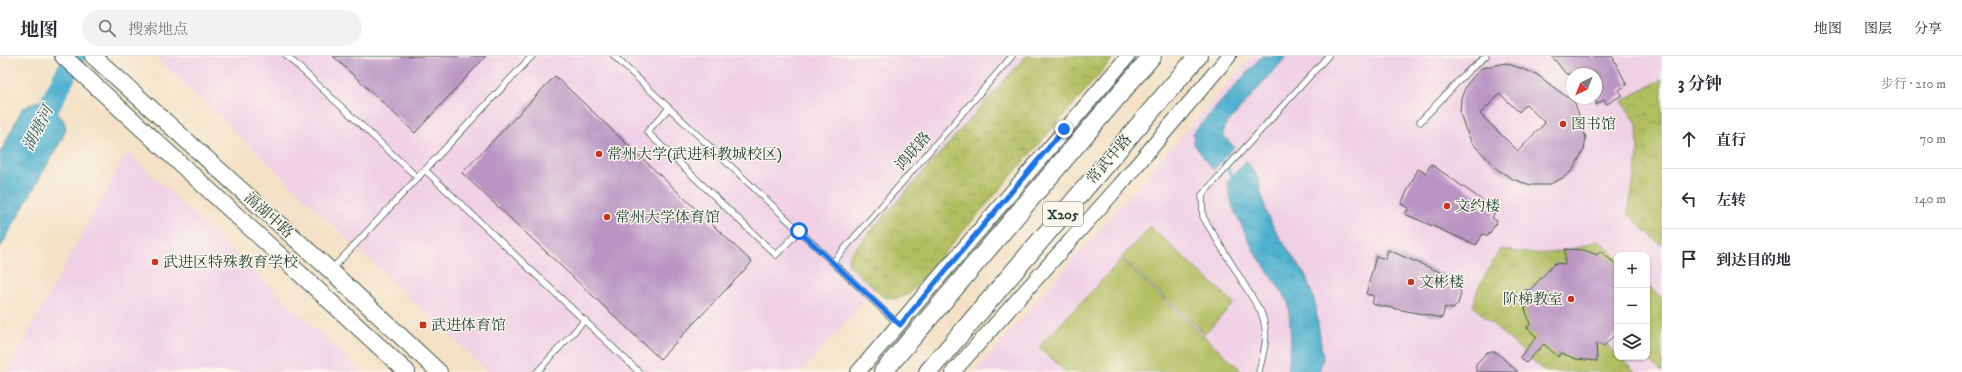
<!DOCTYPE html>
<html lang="zh">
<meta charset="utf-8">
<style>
body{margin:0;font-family:"IM FELL DW Pica","Noto Serif SC",serif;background:#f2f2f3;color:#2b2b33}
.controls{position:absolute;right:12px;bottom:12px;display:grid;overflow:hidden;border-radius:8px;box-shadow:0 1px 3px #0004}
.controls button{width:36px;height:36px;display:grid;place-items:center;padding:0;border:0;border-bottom:1px solid #e1e1e2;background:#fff;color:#2b2b33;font:20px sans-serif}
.compass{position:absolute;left:1566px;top:12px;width:36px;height:36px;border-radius:50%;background:#fff;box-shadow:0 1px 3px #0004;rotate:223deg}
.stop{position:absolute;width:12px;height:12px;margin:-9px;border:3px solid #1a73e8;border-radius:50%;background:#fff}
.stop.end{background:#1a73e8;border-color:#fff;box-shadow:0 1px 4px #0008}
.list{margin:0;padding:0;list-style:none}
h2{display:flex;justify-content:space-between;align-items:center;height:52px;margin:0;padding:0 16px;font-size:17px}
h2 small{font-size:13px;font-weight:400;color:#7c7c81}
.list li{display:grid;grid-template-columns:26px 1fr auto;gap:12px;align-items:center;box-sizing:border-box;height:60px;padding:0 16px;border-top:1px solid #e1e1e2}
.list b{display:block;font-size:15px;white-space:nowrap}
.list em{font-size:13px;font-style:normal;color:#7c7c81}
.icon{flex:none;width:22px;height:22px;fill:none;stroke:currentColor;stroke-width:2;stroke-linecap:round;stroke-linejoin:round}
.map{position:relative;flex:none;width:1662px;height:316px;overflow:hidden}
header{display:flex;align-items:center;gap:24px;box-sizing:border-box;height:56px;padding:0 20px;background:#fff;border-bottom:1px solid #e1e1e2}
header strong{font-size:19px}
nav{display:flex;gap:22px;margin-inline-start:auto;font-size:14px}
.search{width:280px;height:36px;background:#f2f2f3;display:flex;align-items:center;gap:10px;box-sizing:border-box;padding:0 14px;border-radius:22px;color:#7c7c81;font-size:15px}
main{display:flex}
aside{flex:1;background:#fff}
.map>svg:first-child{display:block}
.built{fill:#f0d0e5;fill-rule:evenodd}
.grass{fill:#b1be61;stroke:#687e4a}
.park{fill:url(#park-crowns);stroke:#687e4a}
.water{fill:url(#water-ripples);stroke:#387782}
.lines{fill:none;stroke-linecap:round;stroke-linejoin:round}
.stream{stroke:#50b1cf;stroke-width:3.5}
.river{stroke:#50b1cf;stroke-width:22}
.building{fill:#ba95c3;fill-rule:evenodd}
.service-casing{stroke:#3f564a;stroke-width:7}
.tertiary-casing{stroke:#3f564a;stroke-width:16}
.secondary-casing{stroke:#3f564a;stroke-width:18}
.primary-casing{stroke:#3f564a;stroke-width:20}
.service{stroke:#fff;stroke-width:5.5}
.tertiary{stroke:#fff;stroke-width:14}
.secondary{stroke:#fff;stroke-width:16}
.primary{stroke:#fff;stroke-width:18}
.route{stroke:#1a73e8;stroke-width:5}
.poi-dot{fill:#c8321e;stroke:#fbf7ec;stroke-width:1.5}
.labels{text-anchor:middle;stroke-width:3;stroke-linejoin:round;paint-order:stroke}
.shield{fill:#fbf7ec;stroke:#61756b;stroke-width:1}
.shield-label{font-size:14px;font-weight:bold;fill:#1f3d34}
.poi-label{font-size:15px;fill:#1f3d34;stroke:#fbf7ec;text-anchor:start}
.street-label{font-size:15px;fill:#1f3d34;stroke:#fbf7ec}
.water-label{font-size:16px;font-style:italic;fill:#2e6062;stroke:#fbf7ec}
</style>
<header>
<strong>地图</strong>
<div class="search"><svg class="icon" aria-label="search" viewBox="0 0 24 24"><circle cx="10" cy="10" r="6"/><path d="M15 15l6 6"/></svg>搜索地点</div>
<nav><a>地图</a><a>图层</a><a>分享</a></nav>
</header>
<main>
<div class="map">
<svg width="1662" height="316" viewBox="0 0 1662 316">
<defs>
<pattern id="park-crowns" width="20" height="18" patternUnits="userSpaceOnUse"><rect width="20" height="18" fill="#b1be61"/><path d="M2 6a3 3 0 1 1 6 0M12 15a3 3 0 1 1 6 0" fill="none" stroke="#8f9c51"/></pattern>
<pattern id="water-ripples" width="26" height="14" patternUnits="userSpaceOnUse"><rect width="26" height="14" fill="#50b1cf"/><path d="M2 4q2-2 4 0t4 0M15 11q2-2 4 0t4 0" fill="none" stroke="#4291a9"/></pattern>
</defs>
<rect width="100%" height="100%" fill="#fbf7ec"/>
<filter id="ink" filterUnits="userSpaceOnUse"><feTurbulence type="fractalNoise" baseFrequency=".025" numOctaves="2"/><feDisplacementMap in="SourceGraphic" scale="8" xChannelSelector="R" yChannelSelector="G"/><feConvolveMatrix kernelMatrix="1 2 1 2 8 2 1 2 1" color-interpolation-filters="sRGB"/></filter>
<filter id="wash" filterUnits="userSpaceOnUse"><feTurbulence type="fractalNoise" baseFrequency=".012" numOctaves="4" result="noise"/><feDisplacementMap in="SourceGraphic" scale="16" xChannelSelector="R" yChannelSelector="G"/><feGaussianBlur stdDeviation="0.9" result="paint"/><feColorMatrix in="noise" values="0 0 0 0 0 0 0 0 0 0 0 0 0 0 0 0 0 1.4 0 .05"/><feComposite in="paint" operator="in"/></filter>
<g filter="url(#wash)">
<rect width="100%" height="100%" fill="#f4e1c6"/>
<!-- built -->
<g class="built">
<path d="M155 0H1026L848 201 849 210 875 234 801 316H488Z"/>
<path d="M1252 0H1662V316H975ZM1572 18H1596V42H1572ZM1617 199H1647V301H1617Z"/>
<path d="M127 96 361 316H7Z"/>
</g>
<!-- grass -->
<g class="grass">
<path d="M1150 171 1234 247 1205 278 1121 202Z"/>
<path d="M1121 204 1243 316H1066L1039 291Z"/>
</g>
<!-- park -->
<g class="park">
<path d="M1026 0H1115L908 239 895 243 883 241 849 209 848 201Z"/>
<path d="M1662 23V190L1628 158 1638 99 1637 68 1622 45Z"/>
<path d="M1599 184 1617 201V275L1603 285 1617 298V301H1620L1635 316H1545L1473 250 1478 232 1500 193C1536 201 1564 198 1599 184Z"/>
<path d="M1647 229 1662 242V316L1645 301H1647Z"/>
</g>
<!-- water -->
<g class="water">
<path d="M1262 0H1287L1224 71 1223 79 1234 91 1213 114 1194 88 1193 77Z"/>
<path d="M37 45 63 63 66 72 62 83 0 192V97L22 53Z"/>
<path d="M1246 105 1257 120 1267 159 1279 180 1306 220 1315 247 1323 302 1319 316H1288L1291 284 1288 245 1254 195 1233 152 1227 126Z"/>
</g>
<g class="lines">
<!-- stream -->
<path class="stream" d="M1221 101 1234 123"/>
<!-- river -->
<path class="river" d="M35 78 75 0"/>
</g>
<g id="blocks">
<!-- building -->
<g class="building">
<path d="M333 0H486L415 77Z"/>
<path d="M1552 0H1612L1627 29 1619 34 1622 39 1607 48 1604 44 1596 49V18H1566Z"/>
<path d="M1506 7 1536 18 1575 47 1586 82 1584 94 1572 115 1563 122 1548 129H1531L1515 124 1498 114 1472 87 1465 72 1460 57 1461 42 1467 28 1481 12ZM1500 38 1519 56 1526 48 1545 67 1518 95 1480 58Z"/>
<path d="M555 20 752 206 660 303 462 117Z"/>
<path d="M1431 108 1496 154 1492 162 1497 165 1488 180 1483 178 1476 189 1405 158 1409 152 1401 148 1418 113 1426 117Z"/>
<path d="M1565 193 1584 194 1597 199 1600 195 1617 209V276L1604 290 1596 287 1597 305 1576 303 1561 297 1558 301 1544 288 1526 307 1520 301 1537 281 1527 272 1530 268 1525 252 1524 234H1530L1555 207 1565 208Z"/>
<path d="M1388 194 1454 222 1452 230 1459 232 1461 237 1458 248 1453 253 1445 251 1442 262 1372 248 1374 240 1366 238 1376 200 1385 203Z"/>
<path d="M1487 296H1496L1518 316H1476V308Z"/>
</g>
</g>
</g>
<g filter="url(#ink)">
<use href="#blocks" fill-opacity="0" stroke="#3f564a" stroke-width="1"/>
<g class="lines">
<!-- service casing -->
<g class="service-casing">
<g id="service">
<path d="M287 0 418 122"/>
<path d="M614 0 898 268"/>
<path d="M669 52 647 76 776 199 799 175"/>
<path d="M1420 66 1467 16 1486 0"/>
<path d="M425 114 639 316"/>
<path d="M833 206 1012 0"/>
<path d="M331 214 532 0"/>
<path d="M537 316 585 264"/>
<path d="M1259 316C1264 292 1270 281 1261 256L1203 161 1202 139 1328 0"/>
</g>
</g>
<!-- tertiary casing -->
<g class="tertiary-casing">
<g id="tertiary">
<path d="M858 316 1128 0"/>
<path d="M953 316 1120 129 1229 0"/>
</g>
</g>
<!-- secondary casing -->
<g class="secondary-casing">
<g id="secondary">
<path d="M63 0 407 316"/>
<path d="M93 0 331 215 439 316"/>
</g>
</g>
<!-- primary casing -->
<g class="primary-casing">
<g id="primary">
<path d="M883 316 1152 0"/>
<path d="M928 316 1198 0"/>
</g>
</g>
<!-- service -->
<use href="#service" class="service"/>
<!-- tertiary -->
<use href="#tertiary" class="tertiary"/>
<!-- secondary -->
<use href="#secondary" class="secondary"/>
<!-- primary -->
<use href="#primary" class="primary"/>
</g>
</g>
<g class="lines" filter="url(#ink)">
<!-- route -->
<path class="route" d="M799 175 900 269 1064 73"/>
</g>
<!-- markers -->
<g class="poi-dot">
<circle cx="1563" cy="68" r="4"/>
<circle cx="599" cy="98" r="4"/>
<circle cx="1447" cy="150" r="4"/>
<circle cx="607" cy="161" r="4"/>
<circle cx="155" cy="206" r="4"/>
<circle cx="1411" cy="226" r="4"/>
<circle cx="1571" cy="243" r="4"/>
<rect x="419" y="265" width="8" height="8" rx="2"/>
</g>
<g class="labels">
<!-- shield labels -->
<rect class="shield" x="1043" y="146" width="40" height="24" rx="3"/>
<g class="shield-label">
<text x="1063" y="163">X205</text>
</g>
<!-- poi labels -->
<g class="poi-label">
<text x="1571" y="73">图书馆</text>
<text x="607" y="103">常州大学(武进科教城校区)</text>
<text x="1455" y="155">文约楼</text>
<text x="615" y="166">常州大学体育馆</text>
<text x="163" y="211">武进区特殊教育学校</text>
<text x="1419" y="231">文彬楼</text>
<text x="1563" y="248" text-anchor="end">阶梯教室</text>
<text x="431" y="274">武进体育馆</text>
</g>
<!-- street labels -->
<g class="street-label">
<text transform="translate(913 95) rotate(-49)" y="5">鸿联路</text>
<text transform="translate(1109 103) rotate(-49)" y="5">常武中路</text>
<text transform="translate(269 159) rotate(42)" y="5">滆湖中路</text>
</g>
<!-- water labels -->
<g class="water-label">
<text transform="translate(37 72) rotate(-63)" y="6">湖塘河</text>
</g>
</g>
</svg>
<div class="controls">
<button>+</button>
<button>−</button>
<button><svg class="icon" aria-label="layers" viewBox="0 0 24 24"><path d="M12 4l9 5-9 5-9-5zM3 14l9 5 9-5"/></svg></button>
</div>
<svg class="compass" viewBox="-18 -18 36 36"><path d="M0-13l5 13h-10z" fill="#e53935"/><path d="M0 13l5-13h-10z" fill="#7c7c81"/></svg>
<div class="stop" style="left:799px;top:175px"></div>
<div class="stop end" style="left:1064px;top:73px"></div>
</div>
<aside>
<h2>3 分钟<small>步行 · 210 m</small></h2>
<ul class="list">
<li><svg class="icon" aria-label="ahead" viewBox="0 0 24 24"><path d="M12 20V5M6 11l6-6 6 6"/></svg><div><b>直行</b></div><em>70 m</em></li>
<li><svg class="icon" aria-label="left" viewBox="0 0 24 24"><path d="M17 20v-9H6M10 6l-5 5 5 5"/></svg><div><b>左转</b></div><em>140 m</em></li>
<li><svg class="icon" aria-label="arrive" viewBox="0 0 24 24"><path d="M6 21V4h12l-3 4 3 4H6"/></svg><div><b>到达目的地</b></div></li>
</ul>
</aside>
</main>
